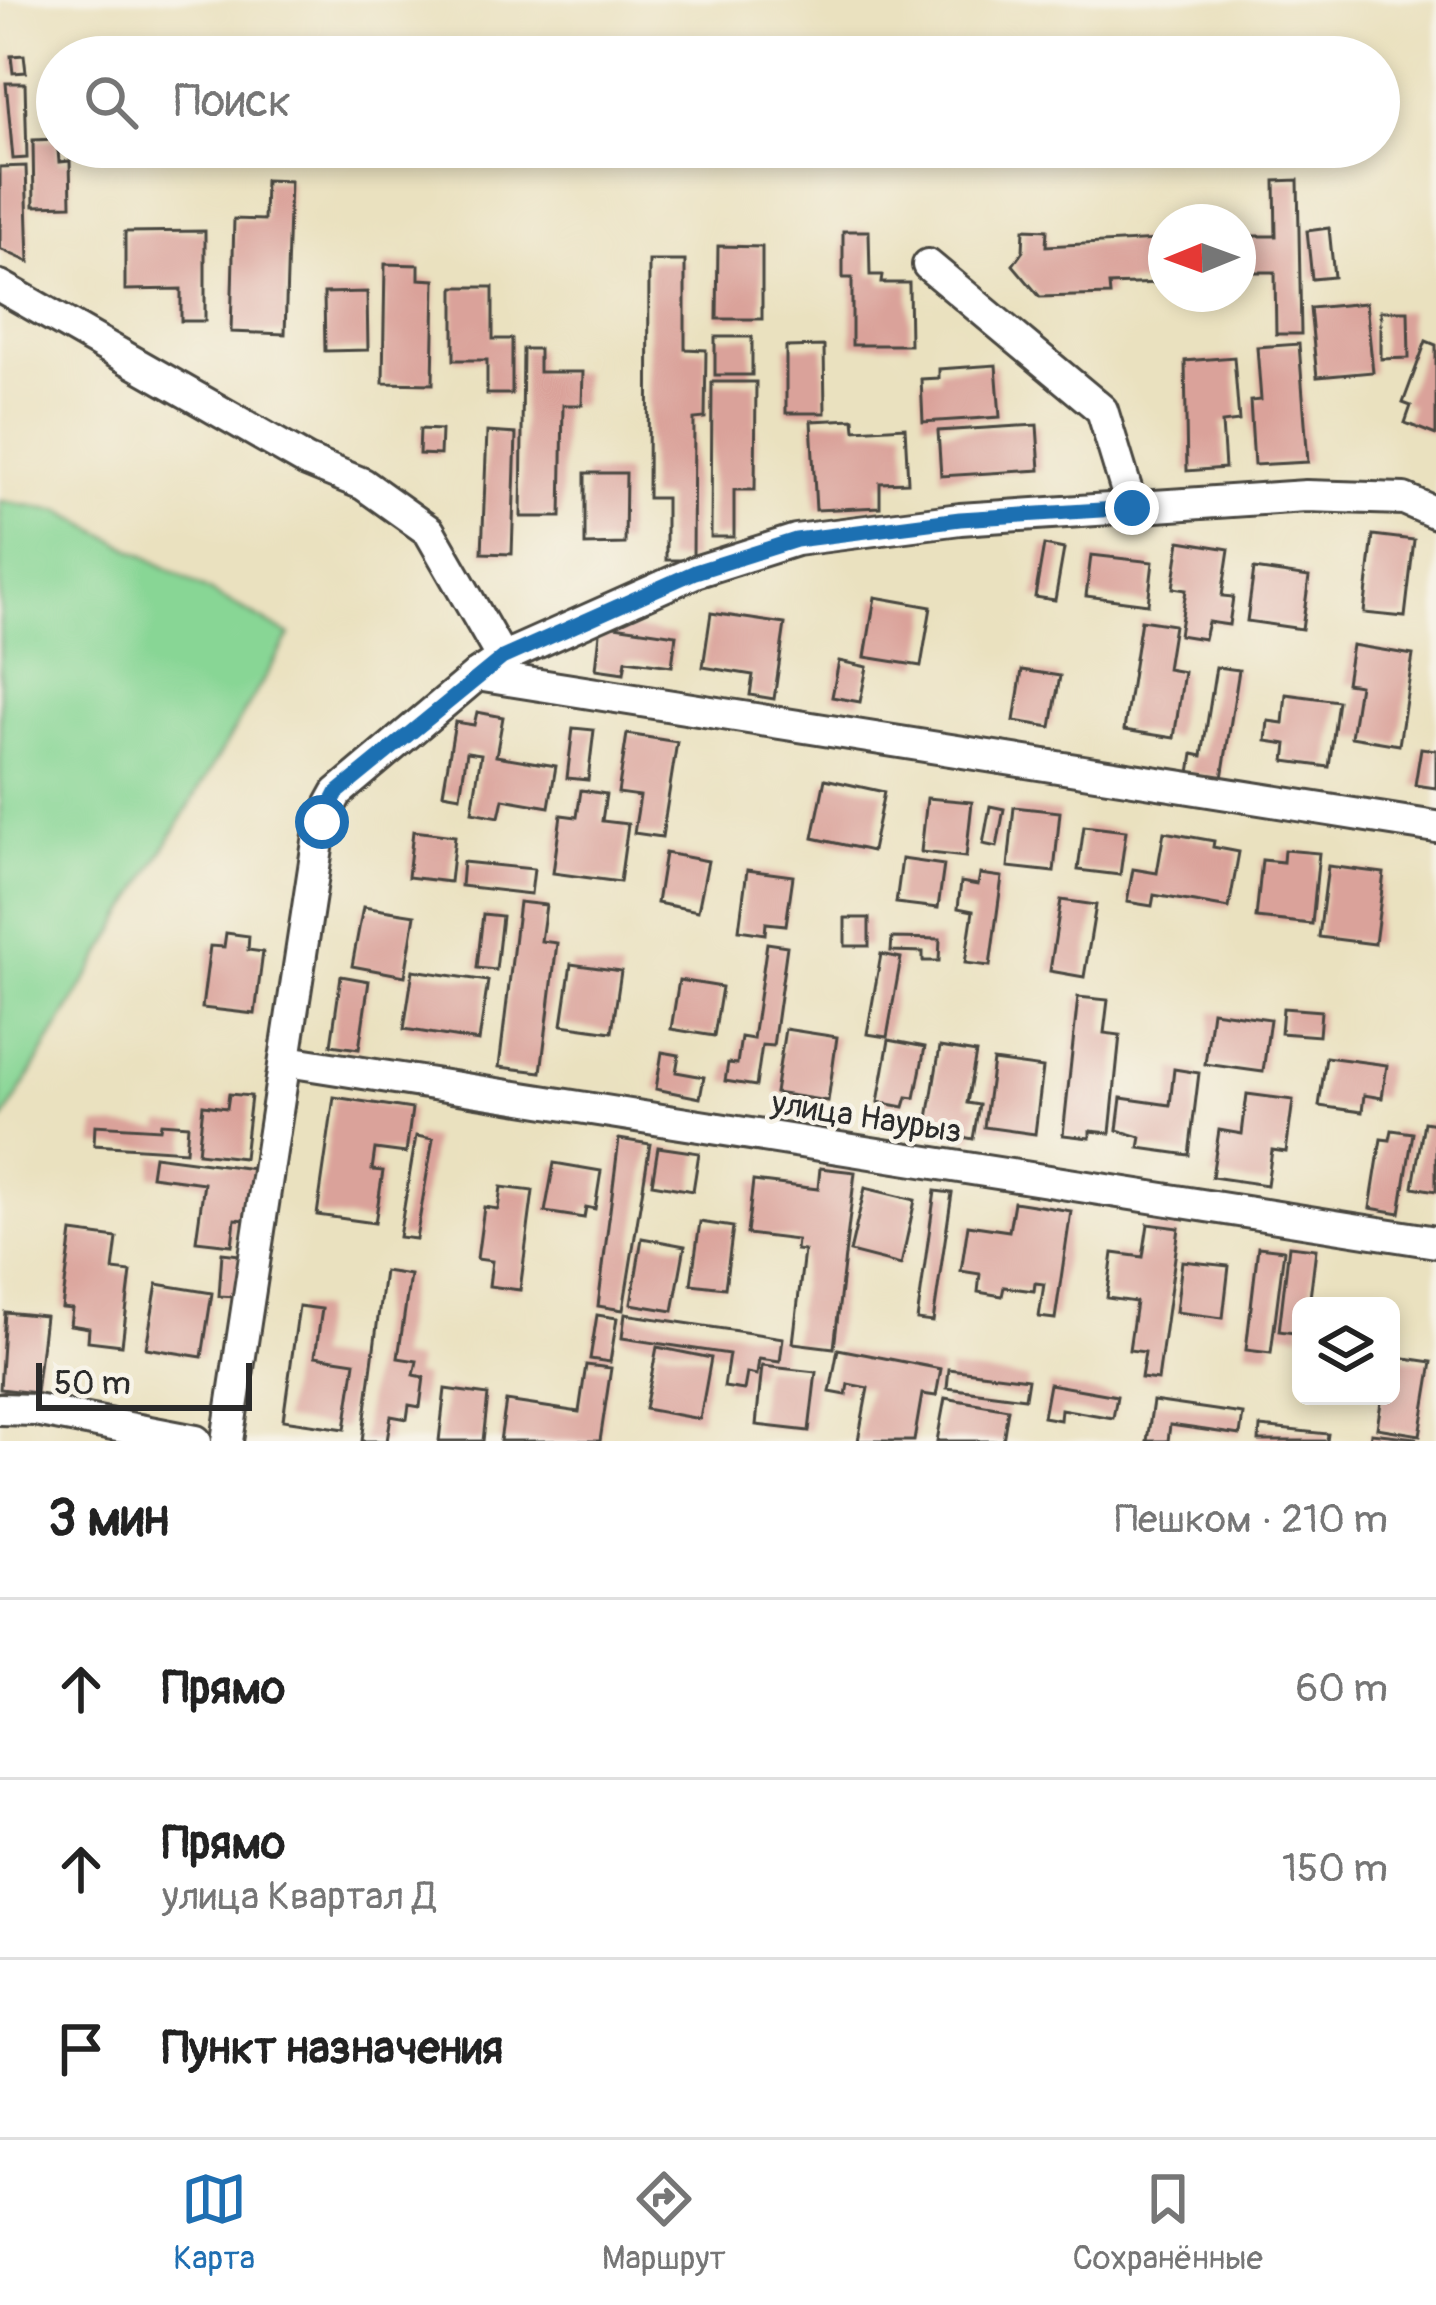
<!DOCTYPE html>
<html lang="ru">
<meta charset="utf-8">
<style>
body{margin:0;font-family:Pangolin,sans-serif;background:#f6f6f6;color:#222}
.controls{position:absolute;right:36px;bottom:36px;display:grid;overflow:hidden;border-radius:18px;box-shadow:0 6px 18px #0003}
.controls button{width:108px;height:108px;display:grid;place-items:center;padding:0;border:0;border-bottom:3px solid #e0e0e0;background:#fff;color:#222;font:60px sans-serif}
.compass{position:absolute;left:1148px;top:204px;width:108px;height:108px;border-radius:50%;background:#fff;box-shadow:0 6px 18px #0003;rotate:269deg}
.scale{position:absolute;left:36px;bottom:30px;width:216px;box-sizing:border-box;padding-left:12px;border:6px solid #2b2b2b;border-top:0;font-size:33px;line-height:42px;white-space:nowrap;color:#2b2b2b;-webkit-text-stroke:9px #f7f3e8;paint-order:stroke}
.stop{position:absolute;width:36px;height:36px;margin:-27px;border:9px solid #1f6fb2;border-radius:50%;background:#fff}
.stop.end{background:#1f6fb2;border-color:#fff;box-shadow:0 3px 12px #0008}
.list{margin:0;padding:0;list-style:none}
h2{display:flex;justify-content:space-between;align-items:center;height:156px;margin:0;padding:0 48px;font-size:51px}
h2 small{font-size:39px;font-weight:400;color:#767676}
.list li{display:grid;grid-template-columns:78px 1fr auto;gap:36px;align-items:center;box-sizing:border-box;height:180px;padding:0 48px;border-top:3px solid #e0e0e0}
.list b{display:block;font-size:45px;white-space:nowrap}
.list p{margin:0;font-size:39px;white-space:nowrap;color:#767676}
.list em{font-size:39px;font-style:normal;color:#767676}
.icon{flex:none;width:66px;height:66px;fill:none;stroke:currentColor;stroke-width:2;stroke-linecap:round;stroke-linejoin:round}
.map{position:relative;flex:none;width:1436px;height:1441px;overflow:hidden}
.search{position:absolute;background:#fff;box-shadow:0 6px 18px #0003;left:36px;right:36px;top:36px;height:132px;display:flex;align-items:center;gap:30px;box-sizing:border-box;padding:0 42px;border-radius:66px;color:#767676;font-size:45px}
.sheet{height:696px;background:#fff}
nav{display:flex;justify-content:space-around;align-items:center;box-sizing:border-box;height:168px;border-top:3px solid #e0e0e0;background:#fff;font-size:33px;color:#767676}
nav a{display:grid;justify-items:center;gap:6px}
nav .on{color:#1f6fb2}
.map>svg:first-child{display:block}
.green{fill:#88d695;stroke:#5a8060;stroke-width:3}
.building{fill:#daa29a}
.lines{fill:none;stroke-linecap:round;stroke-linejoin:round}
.street-casing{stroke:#484641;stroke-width:36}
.street{stroke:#fff;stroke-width:30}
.route{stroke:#1f6fb2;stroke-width:15}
.labels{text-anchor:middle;stroke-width:9;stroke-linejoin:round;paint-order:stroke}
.street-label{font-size:33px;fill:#2b2b2b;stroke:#f7f3e8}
</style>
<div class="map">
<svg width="1436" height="1441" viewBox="0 0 1436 1441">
<rect width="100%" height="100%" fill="#f7f3e8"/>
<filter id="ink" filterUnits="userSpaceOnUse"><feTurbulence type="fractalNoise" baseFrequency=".00833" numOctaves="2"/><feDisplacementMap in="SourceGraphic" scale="24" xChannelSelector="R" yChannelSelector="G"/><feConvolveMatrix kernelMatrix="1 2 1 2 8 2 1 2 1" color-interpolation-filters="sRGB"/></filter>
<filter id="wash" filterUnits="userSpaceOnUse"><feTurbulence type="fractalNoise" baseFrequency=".004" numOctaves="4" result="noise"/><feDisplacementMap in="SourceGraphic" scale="48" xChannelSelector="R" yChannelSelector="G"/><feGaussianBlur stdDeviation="2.7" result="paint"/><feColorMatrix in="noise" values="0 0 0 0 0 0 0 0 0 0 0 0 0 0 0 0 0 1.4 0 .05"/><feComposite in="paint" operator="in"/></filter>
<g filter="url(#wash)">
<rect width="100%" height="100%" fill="#eae1bf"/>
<!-- green -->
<path class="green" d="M0 501 61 511 290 635 0 1126Z"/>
<g id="blocks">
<!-- building -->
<g class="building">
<path d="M24 55 26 72 13 73 11 56Z"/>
<path d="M6 83H25L27 158 13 159Z"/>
<path d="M57 139 59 162 70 161 71 205 34 206 33 140Z"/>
<path d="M26 166 29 262 0 249V167Z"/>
<path d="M265 180 290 181 285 334 231 332 234 219 264 220Z"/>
<path d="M1298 180 1301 334H1276L1275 272H1251L1250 236H1276L1275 181Z"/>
<path d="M1329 228 1334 277 1312 279 1307 231Z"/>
<path d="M1024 229 1047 230 1046 246 1158 240 1160 283 1109 285 1110 295 1040 297 1013 265 1023 251Z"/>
<path d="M205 231V321H181V289L125 290V232Z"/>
<path d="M843 231H869L870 275H882L881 283H909L910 345H852V278H843Z"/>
<path d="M718 246 762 247V319H717Z"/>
<path d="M649 261H685V349L706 350 705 418 694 419 693 560H666V498H648Z"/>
<path d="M385 264 419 265V279L435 280 433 384 383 383Z"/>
<path d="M454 287H493V339H512V394H487V360H454Z"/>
<path d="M367 292 368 350 325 351 324 293Z"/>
<path d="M1366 303 1373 372 1317 377 1310 308Z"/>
<path d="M1381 311H1408L1409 358 1381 359Z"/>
<rect x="715" y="337" width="37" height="38"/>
<path d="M1426 341 1436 345V435L1405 423 1411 406 1403 403Z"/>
<path d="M1299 344 1308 462 1254 465 1250 401 1261 400 1257 347Z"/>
<path d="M824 346 825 413H786V347Z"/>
<path d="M523 349H539V372H583L582 405H563L561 517H521Z"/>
<path d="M1234 357 1239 421 1222 423 1225 468 1187 471 1185 361Z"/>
<path d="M996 365 1000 417 923 422 921 379 939 378V369Z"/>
<path d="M712 382H756L755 490H734V537H711Z"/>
<path d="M854 419 855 430 905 427 908 482 880 483V507L816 510 811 421Z"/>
<path d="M1037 425 1040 470 941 476 938 431Z"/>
<path d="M420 429 441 430 440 455 419 454Z"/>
<path d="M487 432 516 434 512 554 482 553Z"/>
<path d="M585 473H626L625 544 585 545Z"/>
<path d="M1373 535 1414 540 1405 617 1364 613Z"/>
<path d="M1180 541 1229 549 1222 596 1233 597 1229 625 1208 622 1204 639 1179 635 1186 590 1173 588Z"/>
<path d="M1044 545 1064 549 1055 600 1035 597Z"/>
<path d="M1091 555 1153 562 1148 604 1086 596Z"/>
<path d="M1254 569 1309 577 1302 629 1247 621Z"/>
<path d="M875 597 931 607 921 666 865 657Z"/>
<path d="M711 613 785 624 774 699 750 695 753 675 703 667Z"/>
<path d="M1141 620 1174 625 1167 669 1184 672 1174 738 1124 730Z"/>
<path d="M601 624 676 635 672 666 626 660 624 673 596 669Z"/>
<path d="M1352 645 1413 655 1399 745 1351 737 1359 685 1346 683Z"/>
<path d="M839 661 867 667 860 702 832 697Z"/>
<path d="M1216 667 1239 670 1222 778 1190 773 1193 754 1202 756Z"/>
<path d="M1022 670 1060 676 1051 727 1014 721Z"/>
<path d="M1286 694 1338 701 1329 767 1285 761 1287 744 1266 741 1268 721 1283 723Z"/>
<path d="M477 712 503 717 496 756 556 766 549 807 503 799 499 817 472 812 481 754 467 752 460 796 443 793 455 722 474 725Z"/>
<path d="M573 728 594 730 588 780 567 778Z"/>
<path d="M627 734 677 742 662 837 634 833 640 796 618 793Z"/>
<path d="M1421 748 1436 750V788L1415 785Z"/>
<path d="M825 779 884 792 872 851 813 838Z"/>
<path d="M581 790 606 794 602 821 628 824 620 882 553 873 561 815 577 817Z"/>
<path d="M927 798 972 802 966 857 921 852Z"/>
<path d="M990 806 1004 809 997 847 983 844Z"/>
<path d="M1014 807 1060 812 1054 872 1008 867Z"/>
<path d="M1084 826 1126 831 1120 875 1078 870Z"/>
<path d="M413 831 455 836 450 882 408 877Z"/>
<path d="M1164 832 1214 841 1213 847 1239 852 1229 908 1154 895 1152 906 1127 902 1133 869 1157 873Z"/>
<path d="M1284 850 1319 853 1312 924 1256 918 1262 860 1283 862Z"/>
<path d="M665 853 708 861 698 911 657 903Z"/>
<path d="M902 859 944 865 938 908 896 903Z"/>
<path d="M463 862 534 869 531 894 461 886Z"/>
<path d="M1328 866 1384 873 1375 944 1319 937Z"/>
<path d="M747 870 793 876 786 925 766 923 765 934 739 930Z"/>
<path d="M980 874 1002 877 990 966 965 963 973 911 958 908 961 882 978 885Z"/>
<path d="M1061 900 1096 905 1084 977 1050 971Z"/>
<path d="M519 902 546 905 541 941 557 943 541 1072 499 1067Z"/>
<path d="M363 907 415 915 405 976 352 966Z"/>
<path d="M483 914 502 916 496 970 477 968Z"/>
<rect x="845" y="918" width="24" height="28"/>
<path d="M226 933 249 936 248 950 263 952 255 1014 202 1008 210 946 224 947Z"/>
<path d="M892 938 940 939 939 961H923V952L891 951Z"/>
<path d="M767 943 787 946 773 1046 762 1045 756 1086 725 1081 728 1063 737 1064 741 1037 753 1039Z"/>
<path d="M881 954 901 958 887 1037 867 1034Z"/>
<path d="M571 964 621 971 612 1032 562 1025Z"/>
<path d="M413 970 488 981 479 1041 404 1029Z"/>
<path d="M341 976 369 981 359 1049 331 1045Z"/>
<path d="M679 980 722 987 714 1036 671 1029Z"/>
<path d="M1078 997 1108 1000 1104 1033 1120 1035 1110 1133 1090 1131V1138L1063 1135Z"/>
<path d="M1283 1008 1321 1011 1319 1036 1281 1033Z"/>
<path d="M1212 1011 1270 1019 1263 1072 1205 1064Z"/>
<path d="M785 1029 837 1037 828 1101 775 1093Z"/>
<path d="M889 1040 925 1047 915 1098 907 1097 904 1107 878 1102Z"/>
<path d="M940 1047 976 1053 967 1103 979 1105 973 1139 926 1130Z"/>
<path d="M662 1052 679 1055 676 1072 704 1077 700 1098 656 1089Z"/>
<path d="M1326 1057 1387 1065 1382 1098 1364 1095 1362 1112 1319 1106Z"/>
<path d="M993 1061 1043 1068 1035 1134 984 1127Z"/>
<path d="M1174 1069 1199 1073 1189 1155 1139 1148 1141 1137 1117 1130 1121 1098 1170 1105Z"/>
<path d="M229 1094 251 1096 244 1158 198 1153 203 1105 227 1108Z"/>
<path d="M1247 1094 1293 1100 1286 1152 1272 1150 1267 1185 1212 1177 1219 1130 1242 1134Z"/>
<path d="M334 1097 412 1109 406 1153 375 1149 372 1170 383 1171 375 1223 317 1215Z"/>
<path d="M1424 1122 1436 1124V1191L1413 1187Z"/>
<path d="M161 1123 188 1125 186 1151 94 1145 95 1125 160 1129Z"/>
<path d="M1392 1130 1413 1133 1400 1213 1370 1208 1381 1139 1390 1140Z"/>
<path d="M416 1136 433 1139 416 1239 399 1237Z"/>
<path d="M619 1139 650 1144 623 1310 598 1306Z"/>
<path d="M658 1147 699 1153 693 1191 652 1184Z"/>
<path d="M154 1156 254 1169 247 1220 235 1219 232 1245 196 1241 204 1183 151 1176Z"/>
<path d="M554 1163 601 1171 595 1209 586 1207 584 1218 545 1212Z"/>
<path d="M820 1168 855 1172 834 1348 793 1343 804 1251 796 1250 797 1240 747 1234 753 1181 818 1189Z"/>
<path d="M501 1187 533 1191 520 1290 489 1286 492 1261 477 1259 484 1207 498 1209Z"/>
<path d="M865 1188 915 1200 901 1265 850 1252Z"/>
<path d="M935 1191 952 1193 933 1322 917 1320Z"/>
<path d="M1014 1202 1071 1211 1055 1319 1039 1317 1044 1284 1035 1283 1034 1291 1004 1287 1002 1296 978 1292 980 1274 961 1271 968 1225 1009 1231Z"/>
<path d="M700 1222 733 1227 725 1288 691 1284Z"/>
<path d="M1148 1224 1179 1228 1158 1380 1141 1378 1145 1352 1129 1350 1136 1302 1107 1298 1113 1253 1143 1257Z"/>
<path d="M72 1232 117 1238 113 1270 131 1272 122 1345 88 1341 89 1328 70 1325 72 1309 62 1308Z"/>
<path d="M642 1238 685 1246 673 1311 631 1304Z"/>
<path d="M1289 1246 1316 1249 1309 1306H1301V1334L1279 1331Z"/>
<path d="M1258 1247 1284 1250 1271 1353 1246 1350Z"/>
<path d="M222 1253 240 1255 237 1297 219 1296Z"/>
<path d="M1182 1261 1229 1266 1223 1318 1176 1312Z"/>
<path d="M384 1271 410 1275 398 1358 417 1361 414 1375 424 1377 420 1407 409 1405 407 1419 391 1416 387 1441H362Z"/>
<path d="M157 1284 212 1293 202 1357 146 1348Z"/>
<path d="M299 1306 322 1309 315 1356 355 1362 345 1429 283 1420Z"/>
<path d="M5 1312 45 1316 36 1393 0 1389Z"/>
<path d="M625 1314 783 1338 780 1362 759 1359 757 1375 747 1373 744 1390 724 1387 729 1354 622 1338Z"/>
<path d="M597 1315 617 1318 610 1362 590 1359Z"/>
<path d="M657 1347 711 1358 700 1419 645 1409Z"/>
<path d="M838 1349 941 1369 936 1396 922 1394 914 1441H858L868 1388 848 1384 846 1395 830 1392Z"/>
<path d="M1391 1356 1432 1362 1420 1435 1377 1428 1382 1396H1391Z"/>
<path d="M586 1365 611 1368 600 1441H500L506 1401 579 1412Z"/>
<path d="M762 1366 816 1372 809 1431 756 1425Z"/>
<path d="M949 1369 1028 1379 1025 1398 947 1388Z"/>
<path d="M1049 1384 1117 1396 1113 1418 1061 1409 1060 1420 1043 1417Z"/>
<path d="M445 1389 488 1395 483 1441H439Z"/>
<path d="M945 1398 1008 1409 1003 1441H937Z"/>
<path d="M1153 1401 1243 1414 1240 1435 1170 1425 1168 1441H1147Z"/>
<path d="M1260 1427 1328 1434 1327 1441H1259Z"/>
<path d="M1371 1433 1416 1438V1441H1370Z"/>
</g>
</g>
</g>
<g filter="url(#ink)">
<use href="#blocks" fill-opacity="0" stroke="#484641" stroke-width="3"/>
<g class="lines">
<!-- street casing -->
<g class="street-casing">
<g id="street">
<path d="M928 265 1102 410 1132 508"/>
<path d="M0 286 307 461 363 484 429 531 502 658"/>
<path d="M477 675 1436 827"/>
<path d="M287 1061 1436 1242"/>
<path d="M0 1409 35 1410 196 1441"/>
<path d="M227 1441 321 822 337 793 477 675 502 658 695 572 796 540 960 519 1306 496 1404 499 1436 513"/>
</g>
</g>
<!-- street -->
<use href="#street" class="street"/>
</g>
</g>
<g class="lines" filter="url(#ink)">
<!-- route -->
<path class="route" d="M322 822 337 793 502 658 695 572 796 540 960 519 1132 508"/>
</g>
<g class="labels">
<!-- street labels -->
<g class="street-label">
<text transform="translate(867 1116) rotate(9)" y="12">улица Наурыз</text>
</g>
</g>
</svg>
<div class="controls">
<button><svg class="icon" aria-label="layers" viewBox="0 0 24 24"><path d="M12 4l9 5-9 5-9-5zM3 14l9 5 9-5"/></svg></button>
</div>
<svg class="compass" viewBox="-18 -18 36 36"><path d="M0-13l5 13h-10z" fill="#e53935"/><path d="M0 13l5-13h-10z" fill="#767676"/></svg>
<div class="scale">50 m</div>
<div class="stop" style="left:322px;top:822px"></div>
<div class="stop end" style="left:1132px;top:508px"></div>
<div class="search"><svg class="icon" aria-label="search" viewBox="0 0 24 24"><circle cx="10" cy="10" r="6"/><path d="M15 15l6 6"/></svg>Поиск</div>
</div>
<section class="sheet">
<h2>3 мин<small>Пешком · 210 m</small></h2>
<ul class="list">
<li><svg class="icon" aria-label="ahead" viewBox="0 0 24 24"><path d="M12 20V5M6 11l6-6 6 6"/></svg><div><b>Прямо</b></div><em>60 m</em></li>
<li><svg class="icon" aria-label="ahead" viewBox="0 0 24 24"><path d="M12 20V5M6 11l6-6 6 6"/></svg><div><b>Прямо</b><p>улица Квартал Д</p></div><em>150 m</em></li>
<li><svg class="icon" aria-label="arrive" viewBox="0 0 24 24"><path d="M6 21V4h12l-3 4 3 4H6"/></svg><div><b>Пункт назначения</b></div></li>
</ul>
</section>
<nav>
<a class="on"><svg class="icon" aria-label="map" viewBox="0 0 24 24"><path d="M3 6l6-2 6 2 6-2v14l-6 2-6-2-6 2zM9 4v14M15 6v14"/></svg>Карта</a>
<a><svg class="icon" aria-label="directions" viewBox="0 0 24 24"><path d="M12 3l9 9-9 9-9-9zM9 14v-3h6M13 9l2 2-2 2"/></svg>Маршрут</a>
<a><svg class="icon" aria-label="saved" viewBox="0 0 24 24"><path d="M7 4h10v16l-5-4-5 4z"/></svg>Сохранённые</a>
</nav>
